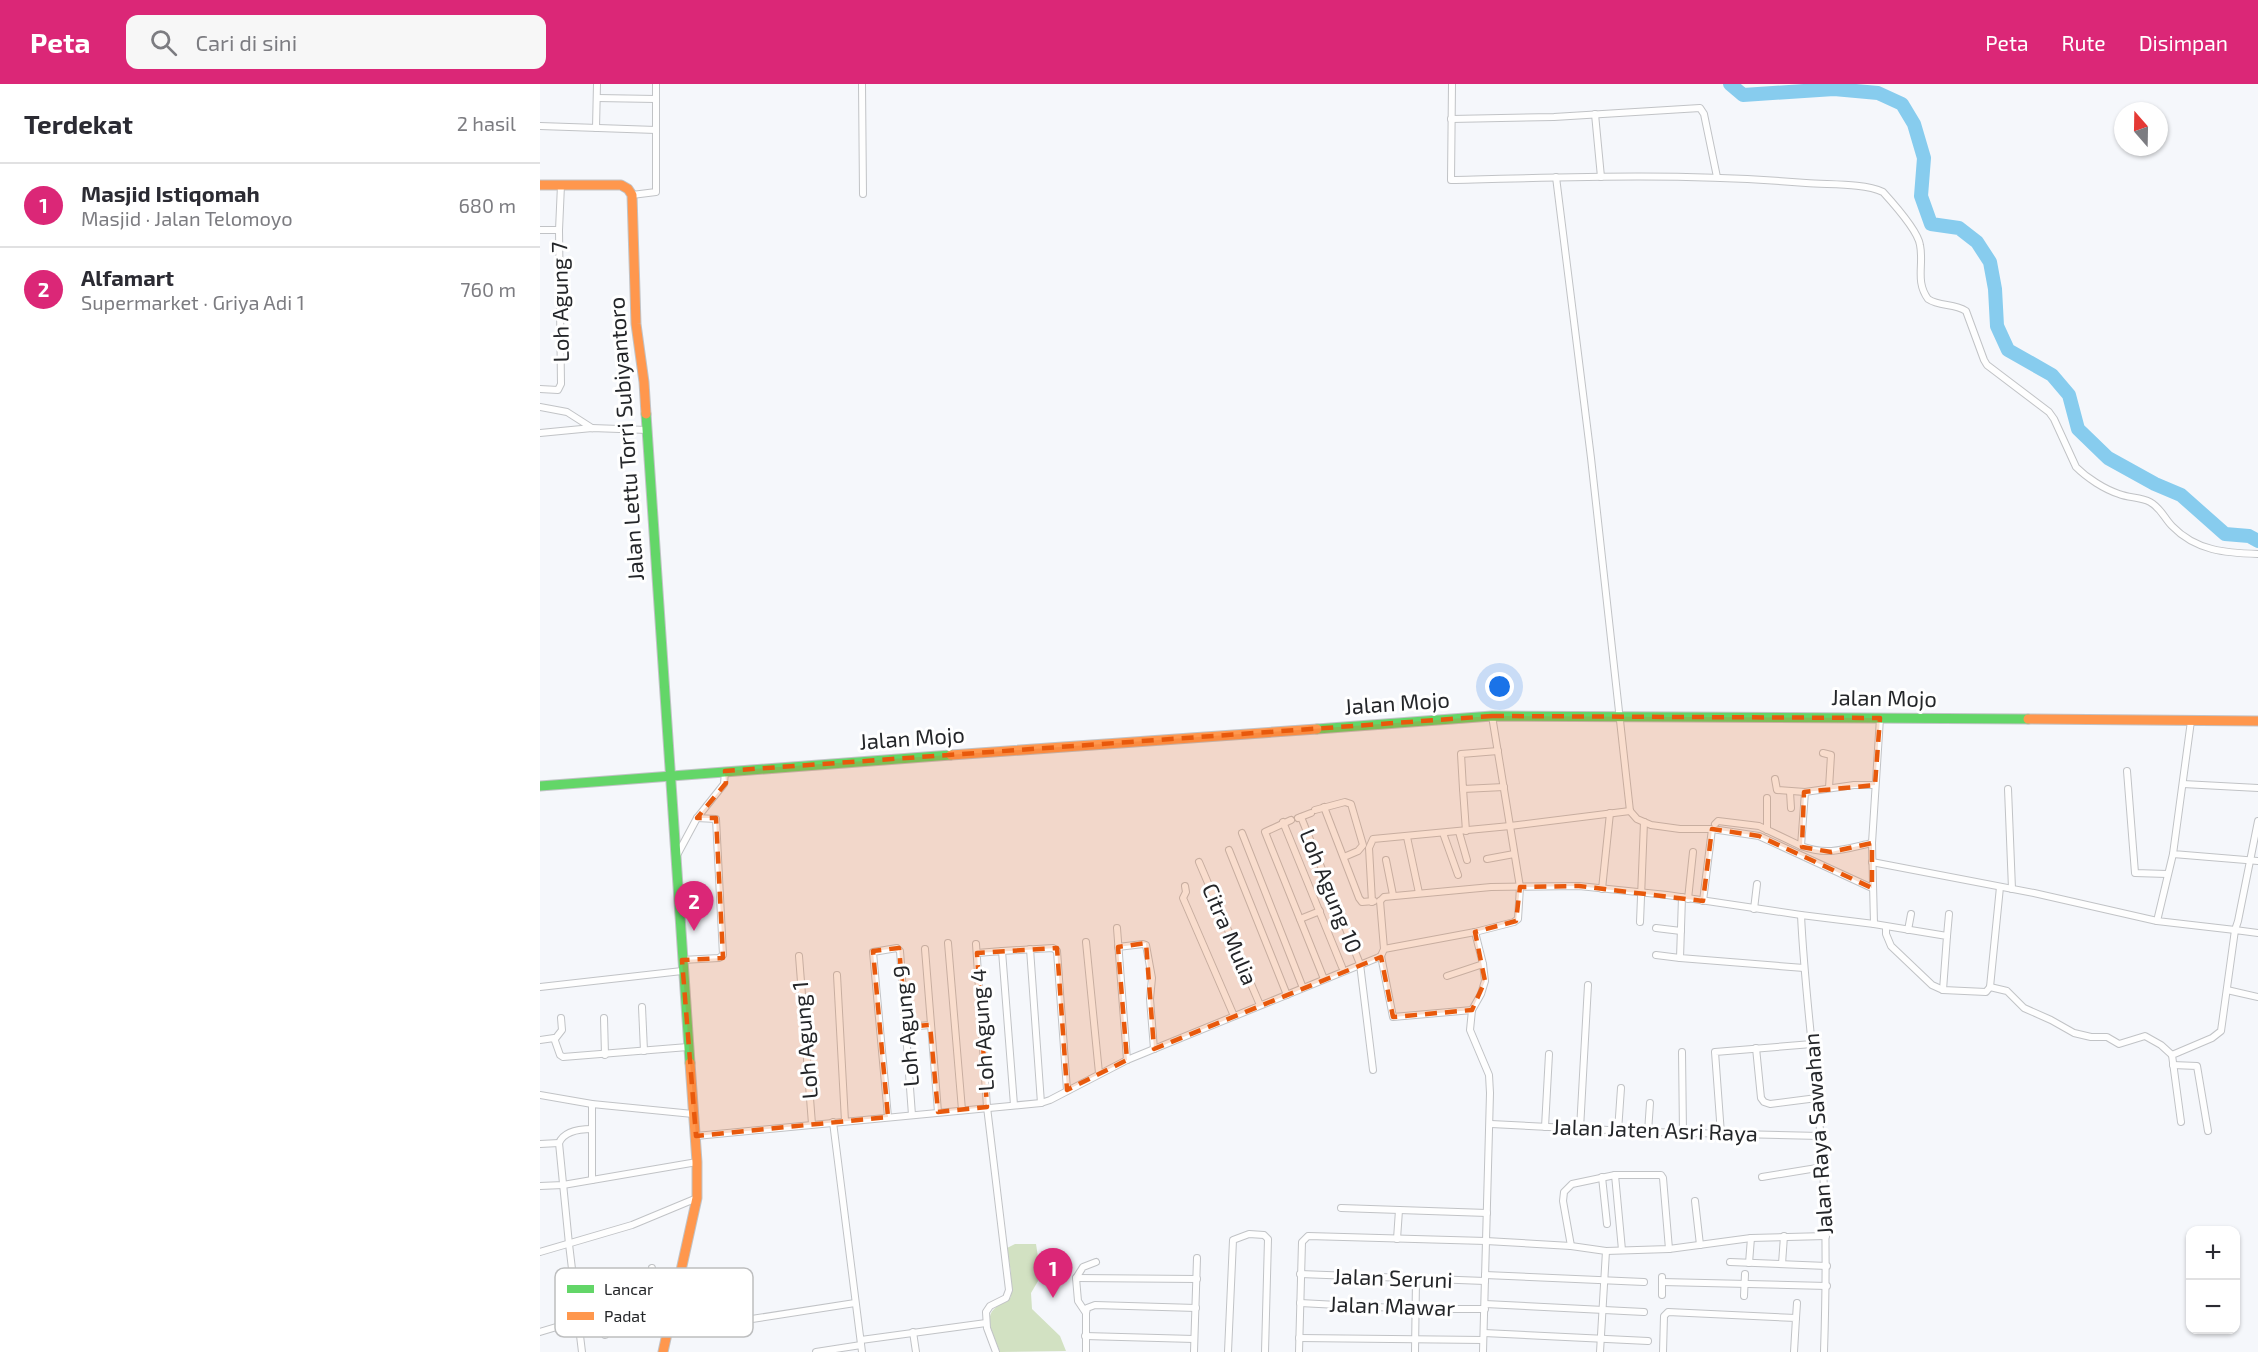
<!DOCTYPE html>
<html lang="id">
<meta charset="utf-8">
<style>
body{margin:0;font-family:"Exo 2",sans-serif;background:#f7f7f7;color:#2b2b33}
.controls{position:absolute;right:18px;bottom:18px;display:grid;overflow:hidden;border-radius:12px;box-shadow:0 2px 4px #0004}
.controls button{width:54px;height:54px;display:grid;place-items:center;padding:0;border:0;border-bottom:2px solid #e1e1e2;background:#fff;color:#2b2b33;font:30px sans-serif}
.compass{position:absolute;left:1574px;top:18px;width:54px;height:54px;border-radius:50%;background:#fff;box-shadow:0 2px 4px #0004;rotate:340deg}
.you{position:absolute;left:960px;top:603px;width:21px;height:21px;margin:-15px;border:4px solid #fff;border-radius:50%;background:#1a73e8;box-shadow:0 0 0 9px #1a73e833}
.badge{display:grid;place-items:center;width:39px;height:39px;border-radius:50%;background:#db2777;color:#fff;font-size:20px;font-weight:700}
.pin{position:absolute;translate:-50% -50px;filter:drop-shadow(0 2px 3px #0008)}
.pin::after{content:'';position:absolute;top:32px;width:21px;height:18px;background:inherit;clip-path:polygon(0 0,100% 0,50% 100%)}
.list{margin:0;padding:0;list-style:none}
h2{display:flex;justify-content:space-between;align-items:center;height:78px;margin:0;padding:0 24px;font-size:26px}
h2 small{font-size:20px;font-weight:400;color:#7c7c81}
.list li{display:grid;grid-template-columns:39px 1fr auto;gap:18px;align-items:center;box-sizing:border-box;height:84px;padding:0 24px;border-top:2px solid #e1e1e2}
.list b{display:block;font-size:22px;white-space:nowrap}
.list p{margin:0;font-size:20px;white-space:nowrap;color:#7c7c81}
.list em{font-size:20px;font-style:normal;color:#7c7c81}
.icon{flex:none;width:33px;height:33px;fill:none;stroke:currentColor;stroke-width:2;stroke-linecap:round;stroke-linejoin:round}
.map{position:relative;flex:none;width:1718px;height:1268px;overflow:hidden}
header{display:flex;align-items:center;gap:36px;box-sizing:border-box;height:84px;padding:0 30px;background:#db2777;color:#fff}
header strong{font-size:28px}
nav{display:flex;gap:33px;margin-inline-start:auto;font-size:21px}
.search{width:420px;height:54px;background:#f7f7f7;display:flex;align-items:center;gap:15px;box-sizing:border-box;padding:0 21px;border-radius:12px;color:#7c7c81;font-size:22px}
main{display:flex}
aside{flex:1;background:#fff}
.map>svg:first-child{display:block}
.green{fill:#d2e1c2}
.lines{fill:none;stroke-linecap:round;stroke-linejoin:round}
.river{stroke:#87ccee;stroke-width:14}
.street-casing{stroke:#c1c3c6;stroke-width:8}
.fast-casing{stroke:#c1c3c6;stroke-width:11}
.slow-casing{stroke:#c1c3c6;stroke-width:11}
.street{stroke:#fefefe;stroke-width:6}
.fast{stroke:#63d668;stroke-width:9}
.slow{stroke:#ff974d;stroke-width:9}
.marked{fill:#e8590c;fill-opacity:0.2;stroke:#e8590c;stroke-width:4.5;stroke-dasharray:12 8;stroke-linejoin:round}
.labels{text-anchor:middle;stroke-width:6;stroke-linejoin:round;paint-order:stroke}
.street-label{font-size:22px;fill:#242629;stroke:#fff}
.key{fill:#fff;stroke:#bdbebf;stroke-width:1.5}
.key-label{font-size:16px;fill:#242629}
</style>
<header>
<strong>Peta</strong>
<div class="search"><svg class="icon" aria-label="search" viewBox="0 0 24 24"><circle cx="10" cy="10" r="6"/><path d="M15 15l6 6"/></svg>Cari di sini</div>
<nav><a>Peta</a><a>Rute</a><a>Disimpan</a></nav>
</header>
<main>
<aside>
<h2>Terdekat<small>2 hasil</small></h2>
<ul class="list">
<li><span class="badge">1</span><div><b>Masjid Istiqomah</b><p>Masjid · Jalan Telomoyo</p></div><em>680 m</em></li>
<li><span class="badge">2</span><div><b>Alfamart</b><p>Supermarket · Griya Adi 1</p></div><em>760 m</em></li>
</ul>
</aside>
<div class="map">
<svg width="1718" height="1268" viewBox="0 0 1718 1268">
<rect width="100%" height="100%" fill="#f5f7fb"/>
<!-- green -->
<path class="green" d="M475 1160H496L501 1192 491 1209 492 1225 520 1252 526 1267 460 1268C456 1257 443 1235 454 1225 459 1220 466 1217 471 1213V1189L467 1164Z"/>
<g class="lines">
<!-- river -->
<path class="river" d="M1190 0 1203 11 1294 5 1338 9 1362 20 1374 40 1384 74 1381 112 1391 140 1419 144 1437 158 1450 178 1455 205 1457 242 1468 266 1512 291 1529 311 1538 345 1568 374 1615 400 1641 411 1685 450 1709 452 1718 457"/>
<!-- street casing -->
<g class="street-casing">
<g id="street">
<path d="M322 0 323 110"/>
<path d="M912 0 911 96C1029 93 1148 89 1266 99 1289 101 1323 99 1343 108 1353 119 1378 147 1380 161 1384 181 1375 197 1388 215 1400 223 1414 219 1426 227L1444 276 1447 281 1509 328 1514 335 1536 383C1547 394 1564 405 1579 410 1589 414 1601 413 1610 418 1621 424 1624 434 1632 442 1656 467 1686 469 1718 470"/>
<path d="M57 14 116 15"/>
<path d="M1055 30 1061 93"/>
<path d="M911 35 1014 33 1160 24 1164 30 1177 93"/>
<path d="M0 42 116 46"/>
<path d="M56 44 57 0"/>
<path d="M1016 93 1051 374 1090 727"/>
<path d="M92 111 116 108V0"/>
<path d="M0 146H19"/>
<path d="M0 305 18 306 21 300 19 146 21 101"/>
<path d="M0 323 27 328 52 344"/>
<path d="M0 349 52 344 107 346"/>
<path d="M1651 637 1633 770 1718 777"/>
<path d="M958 667 921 670 923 705 964 703"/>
<path d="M1283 669 1291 671 1289 704"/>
<path d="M1587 687 1595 789 1627 790"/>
<path d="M1235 695 1237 706 1265 708"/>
<path d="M1643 700 1718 704"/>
<path d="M923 705 926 747"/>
<path d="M1468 705 1472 805"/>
<path d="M1250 708 1251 724"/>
<path d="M784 723 819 814 822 818 834 817"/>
<path d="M775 726 805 718 811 720 823 761 818 767 804 773"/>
<path d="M1090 727 1097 735 1111 741 1140 745H1172L1219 752 1332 804"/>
<path d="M761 733 820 880 833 986"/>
<path d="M758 734 771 729"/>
<path d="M751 736 725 748 784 895"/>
<path d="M743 738 802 883"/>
<path d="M1175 740 1178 737 1219 742 1261 762"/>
<path d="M1227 746V714"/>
<path d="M919 748 927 776"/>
<path d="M702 749 763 904"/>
<path d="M903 749 918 791"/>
<path d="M867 753 879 809"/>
<path d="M1332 759C1305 765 1288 772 1261 762L1265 708 1314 701H1335"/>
<path d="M689 766 747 911"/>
<path d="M1633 770 1617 837 1695 846 1698 837 1718 737"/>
<path d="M136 773 157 734 184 700 185 687"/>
<path d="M947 775 974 770"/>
<path d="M846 776 853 811"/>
<path d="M659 778 720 921"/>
<path d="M1332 778 1494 809 1617 837"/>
<path d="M645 802 646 808 643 814 694 932"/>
<path d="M1062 805 1070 729"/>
<path d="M1142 813 1140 874 1264 884"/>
<path d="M1148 815 1153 768"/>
<path d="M840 817 844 813 951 803 1039 802 1127 811 1261 831 1334 840 1407 852 1403 906"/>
<path d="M1163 817 1172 745"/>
<path d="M832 818 829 764 833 755 970 742 1090 727"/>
<path d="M1214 825 1217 800"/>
<path d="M1261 831C1265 917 1278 1001 1283 1086 1287 1147 1286 1207 1284 1268"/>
<path d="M760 835 780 827"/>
<path d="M1100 838 1104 738"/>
<path d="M1334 840 1332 759 1340 634"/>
<path d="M1346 843V850L1351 862 1392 901 1403 906 1446 908 1450 903 1460 803"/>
<path d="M577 844 587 976"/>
<path d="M1116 844 1141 847"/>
<path d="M1368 846 1371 830"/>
<path d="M935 848 943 880 945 897 941 910 932 926 930 946 949 991 950 1009 943 1268"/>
<path d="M1407 852 1409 830"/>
<path d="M546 858 559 989"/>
<path d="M408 859 422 1026"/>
<path d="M436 860 447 1023 469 1206 466 1214 450 1222 446 1228 447 1244 456 1268"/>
<path d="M578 863 603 860 606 861 612 894 610 915 614 965"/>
<path d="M385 865 398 1028"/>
<path d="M490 865 501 1019"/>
<path d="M844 865 935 848 974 838 978 835 980 803 952 632"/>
<path d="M462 867 513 864 517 867 527 1006"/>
<path d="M437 869 462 867 474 1021"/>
<path d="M1116 871 1140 874"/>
<path d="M259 872 272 1040"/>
<path d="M841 872 853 933 932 926"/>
<path d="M142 876 179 874 183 871 176 735 157 734"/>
<path d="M297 891 305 1037"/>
<path d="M907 892 943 880"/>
<path d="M0 903 142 887"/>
<path d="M1450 903 1467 907 1484 924 1511 936 1534 949 1551 953H1567L1579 960 1605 952 1621 961 1632 971"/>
<path d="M1687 906 1718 913"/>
<path d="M102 923 104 967"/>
<path d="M64 934 65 971"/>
<path d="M366 943 390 941"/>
<path d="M15 955 22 946 21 934"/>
<path d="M0 956 14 954 20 971 23 973 148 963"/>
<path d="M1216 964 1221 1014 1224 1018 1230 1020 1277 1014"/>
<path d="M1142 968 1143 1049"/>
<path d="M1633 981 1657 982 1668 1047"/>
<path d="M0 1011 52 1020 153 1030"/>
<path d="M52 1020V1096"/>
<path d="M348 1033 333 868 357 864 360 867 372 1031"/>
<path d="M293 1038 322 1268"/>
<path d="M1641 1038 1632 971 1672 954 1681 947 1695 846 1718 849"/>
<path d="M951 1040 1108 1048 1280 1052"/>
<path d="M1005 1043 1009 970"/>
<path d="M1040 1045 1048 901"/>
<path d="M1078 1047 1081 1004"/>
<path d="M1108 1048 1110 1019"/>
<path d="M1181 1050 1175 968 1272 960"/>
<path d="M156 1052 501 1019 510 1016 587 976 837 874 841 872 844 865 840 817"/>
<path d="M0 1060 19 1059"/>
<path d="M1075 1091H1121L1123 1094 1129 1165"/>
<path d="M1062 1093 1067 1140"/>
<path d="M1222 1093 1283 1083"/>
<path d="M0 1102 23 1101 157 1078"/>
<path d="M1155 1117 1160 1161"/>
<path d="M801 1124 947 1129"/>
<path d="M857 1155 859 1126"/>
<path d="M1031 1162 1023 1117 1024 1108 1032 1100 1075 1091 1082 1166"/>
<path d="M0 1168 92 1141 157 1114"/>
<path d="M1190 1178 1287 1182"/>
<path d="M1209 1179 1211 1154"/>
<path d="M1242 1180 1244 1152"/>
<path d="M112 1184 119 1212"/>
<path d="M760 1190 945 1197"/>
<path d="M945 1191 1104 1198"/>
<path d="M536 1194 657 1195"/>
<path d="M1122 1198 1287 1202"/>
<path d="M73 1207 79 1224"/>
<path d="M1122 1211V1193"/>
<path d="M1204 1212 1205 1190"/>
<path d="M760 1219 874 1225H945"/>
<path d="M945 1220 1104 1228"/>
<path d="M546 1229 547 1224 555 1221 656 1224"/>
<path d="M59 1230 65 1251"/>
<path d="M1256 1234 1257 1219"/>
<path d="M0 1248 137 1207"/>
<path d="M128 1248 315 1219"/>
<path d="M373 1248 376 1268"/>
<path d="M944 1249 1108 1257"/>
<path d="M545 1252 654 1255"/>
<path d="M759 1254 943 1256"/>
<path d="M321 1256 446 1239"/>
<path d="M42 1268 29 1160 19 1059C24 1047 41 1045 52 1045"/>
<path d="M276 1268 321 1261"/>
<path d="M546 1268V1229L538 1217 536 1194 543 1183 556 1178"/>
<path d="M654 1268 657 1174"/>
<path d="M688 1268 693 1156 709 1150 724 1151 728 1155 725 1268"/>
<path d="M759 1268 762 1158 768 1152 946 1157 1031 1162 1066 1167 1129 1165 1211 1154 1286 1152"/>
<path d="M875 1268 876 1195"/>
<path d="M1060 1268 1066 1167"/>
<path d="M1123 1268 1124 1232 1128 1228 1256 1234 1254 1268"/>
</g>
</g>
<!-- fast casing -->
<g class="fast-casing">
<g id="fast">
<path d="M106 330 150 979"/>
<path d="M777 645 952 632 1488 635"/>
<path d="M0 702 411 671"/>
</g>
</g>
<!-- slow casing -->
<g class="slow-casing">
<g id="slow">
<path d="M0 101H81L88 105 92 111 96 240 104 298 106 330"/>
<path d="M1488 635 1718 637"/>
<path d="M411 671 777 645"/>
<path d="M123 1268 157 1114V1078L150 979"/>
</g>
</g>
<!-- street -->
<use href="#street" class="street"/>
<!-- fast -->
<use href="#fast" class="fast"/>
<!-- slow -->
<use href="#slow" class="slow"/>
</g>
<!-- marked area -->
<path class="marked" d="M952 632 1340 634 1335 701 1264 708 1262 763 1291 768 1332 759V804L1219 752 1172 745 1163 817 1039 802 980 803 976 837 935 848 945 897 932 926 853 933 841 873 614 965 606 859 578 863 587 976 527 1006 517 864 437 869 447 1023 398 1028 390 941 366 943 359 864 333 867 348 1033 156 1052 142 876 183 874 176 734H157L186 699 185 687Z"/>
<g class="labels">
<!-- street labels -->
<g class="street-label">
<text transform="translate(20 218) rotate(-91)" y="8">Loh Agung 7</text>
<text transform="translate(86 355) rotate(-94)" y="8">Jalan Lettu Torri Subiyantoro</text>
<text transform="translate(1344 614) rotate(1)" y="8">Jalan Mojo</text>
<text transform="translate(857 619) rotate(-4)" y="8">Jalan Mojo</text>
<text transform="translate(372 654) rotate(-4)" y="8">Jalan Mojo</text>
<text transform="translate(791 807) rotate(68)" y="8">Loh Agung 10</text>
<text transform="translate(690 850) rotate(67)" y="8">Citra Mulia</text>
<text transform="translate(366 942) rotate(-95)" y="8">Loh Agung 9</text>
<text transform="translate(442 946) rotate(-94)" y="8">Loh Agung 4</text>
<text transform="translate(265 956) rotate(-95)" y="8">Loh Agung 1</text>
<text transform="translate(1115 1046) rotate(2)" y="8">Jalan Jaten Asri Raya</text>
<text transform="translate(1278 1050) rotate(-94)" y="8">Jalan Raya Sawahan</text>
<text transform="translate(853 1194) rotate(2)" y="8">Jalan Seruni</text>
<text transform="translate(852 1222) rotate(2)" y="8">Jalan Mawar</text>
</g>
</g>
<!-- legend -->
<rect x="15" y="1184" width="198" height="69" rx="9" class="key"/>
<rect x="27" y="1201" width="27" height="8" fill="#63d668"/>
<rect x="27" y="1228" width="27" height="8" fill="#ff974d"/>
<g class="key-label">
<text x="64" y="1211">Lancar</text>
<text x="64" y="1238">Padat</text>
</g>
</svg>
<div class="controls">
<button>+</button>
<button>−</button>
</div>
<svg class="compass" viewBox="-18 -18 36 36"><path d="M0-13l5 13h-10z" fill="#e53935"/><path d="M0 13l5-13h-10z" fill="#7c7c81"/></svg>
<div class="you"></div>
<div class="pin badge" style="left:513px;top:1214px">1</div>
<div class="pin badge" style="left:154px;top:847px">2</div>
</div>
</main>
